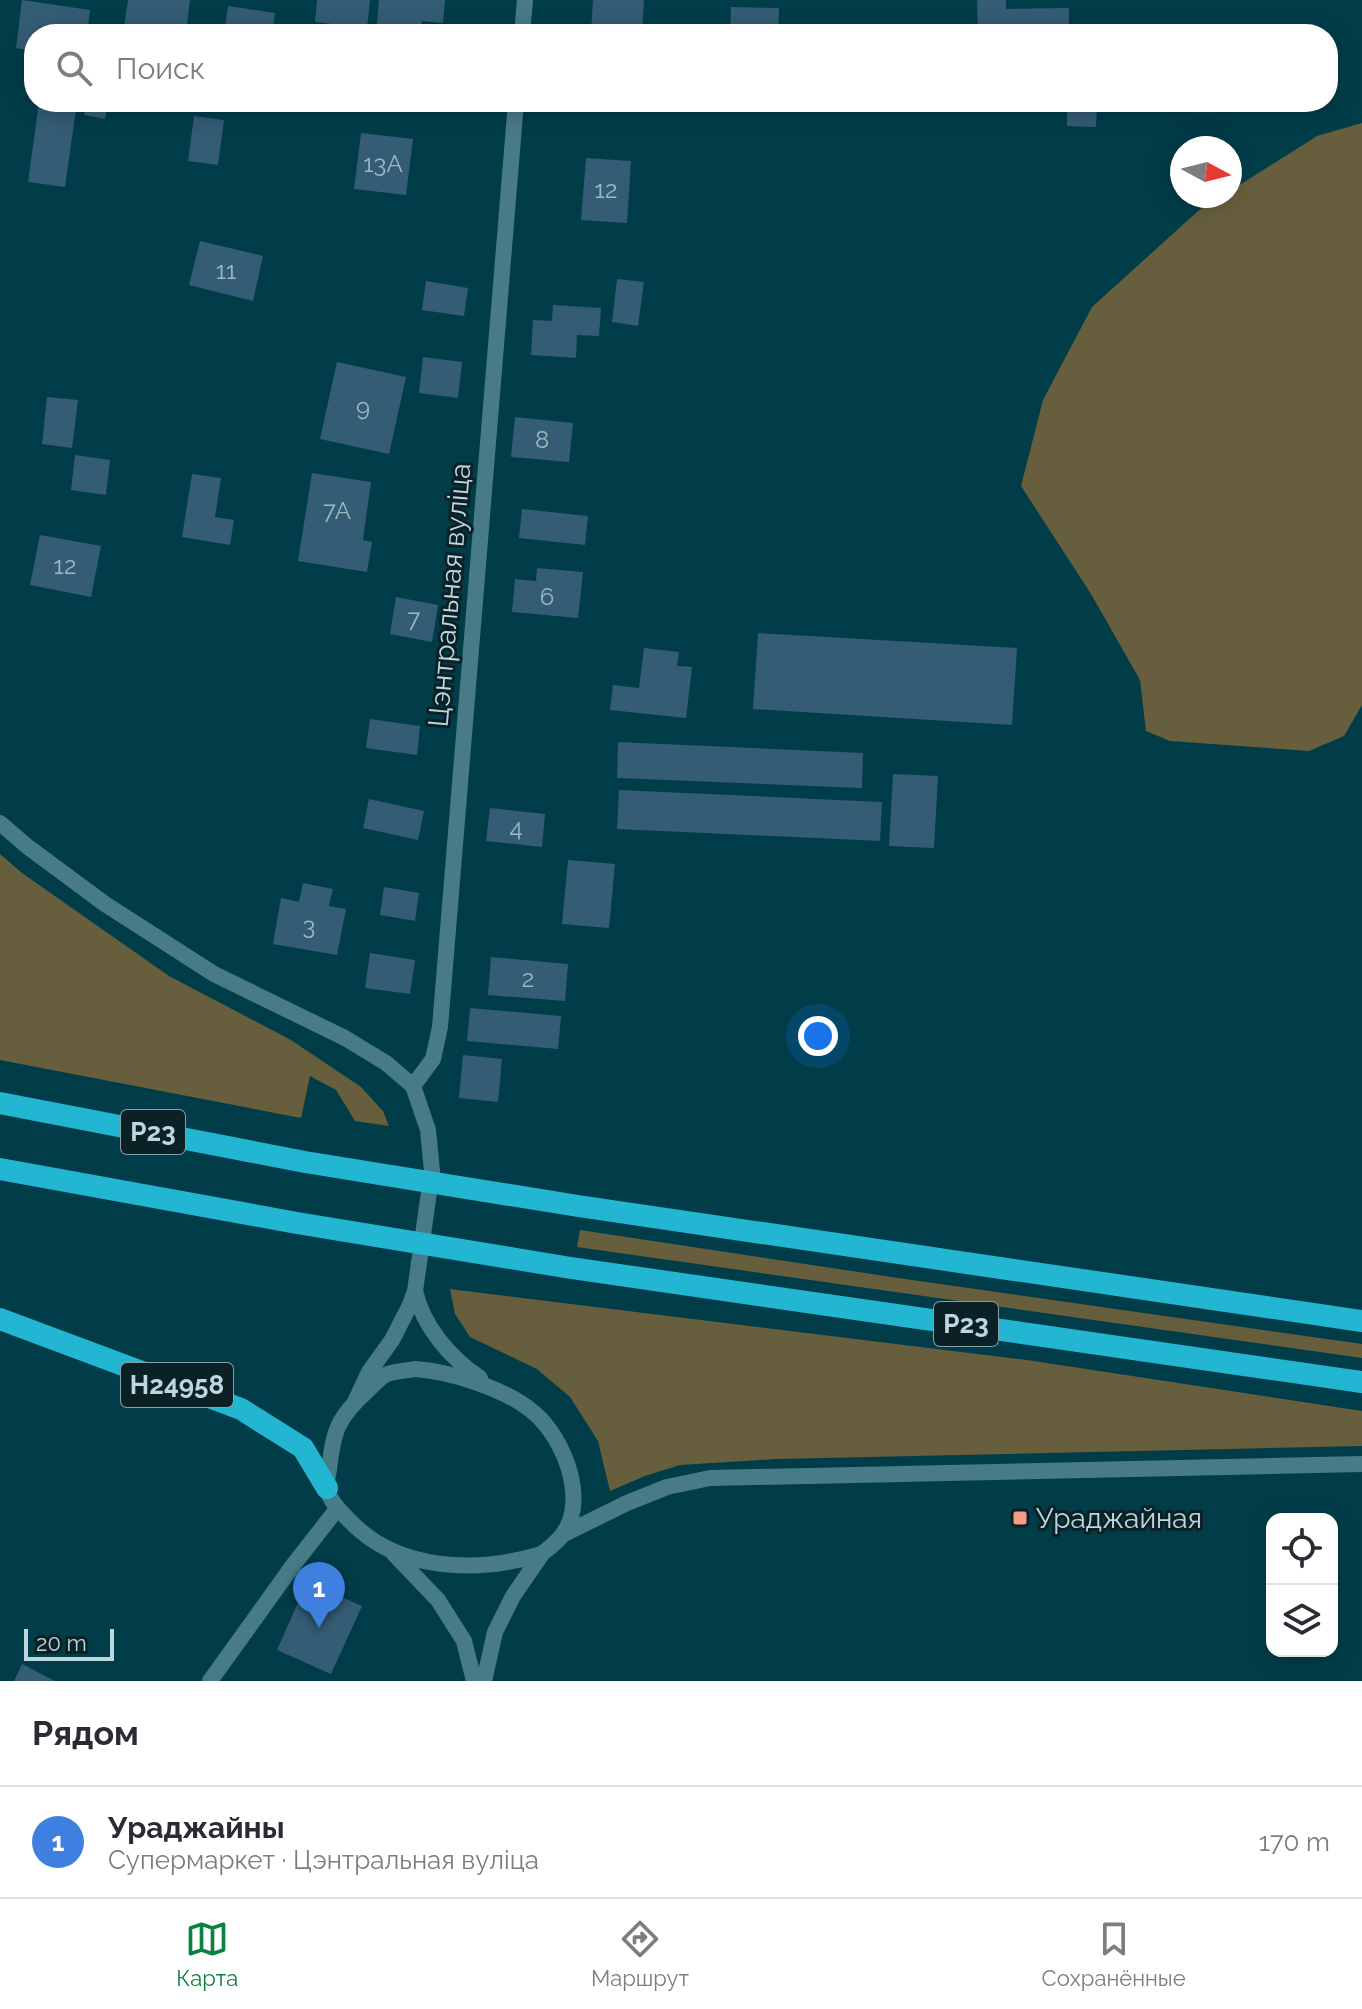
<!DOCTYPE html>
<html lang="ru">
<meta charset="utf-8">
<style>
body{margin:0;font-family:Raleway,sans-serif;background:#f7f7f7;color:#2b2b33}
.controls{position:absolute;right:24px;bottom:24px;display:grid;overflow:hidden;border-radius:16px;box-shadow:0 4px 20px #0003}
.controls button{width:72px;height:72px;display:grid;place-items:center;padding:0;border:0;border-bottom:2px solid #e1e1e2;background:#fff;color:#2b2b33;font:40px sans-serif}
.compass{position:absolute;left:1170px;top:136px;width:72px;height:72px;border-radius:50%;background:#fff;box-shadow:0 4px 20px #0003;rotate:97deg}
.scale{position:absolute;left:24px;bottom:20px;width:90px;box-sizing:border-box;padding-left:8px;border:4px solid #bdd7de;border-top:0;font-size:22px;line-height:28px;white-space:nowrap;color:#bdd7de;-webkit-text-stroke:6px #0b2126;paint-order:stroke}
.you{position:absolute;left:818px;top:1036px;width:28px;height:28px;margin:-20px;border:6px solid #fff;border-radius:50%;background:#1a73e8;box-shadow:0 0 0 12px #1a73e833}
.badge{display:grid;place-items:center;width:52px;height:52px;border-radius:50%;background:#0b8043;color:#fff;font-size:26px;font-weight:700}
.pin{position:absolute;translate:-50% -66px;filter:drop-shadow(0 2px 4px #0008)}
.pin::after{content:'';position:absolute;top:42px;width:28px;height:24px;background:inherit;clip-path:polygon(0 0,100% 0,50% 100%)}
.list{margin:0;padding:0;list-style:none}
h2{display:flex;justify-content:space-between;align-items:center;height:104px;margin:0;padding:0 32px;font-size:34px}
h2 small{font-size:26px;font-weight:400;color:#7c7c81}
.list li{display:grid;grid-template-columns:52px 1fr auto;gap:24px;align-items:center;box-sizing:border-box;height:112px;padding:0 32px;border-top:2px solid #e1e1e2}
.list b{display:block;font-size:30px;white-space:nowrap}
.list p{margin:0;font-size:26px;white-space:nowrap;color:#7c7c81}
.list em{font-size:26px;font-style:normal;color:#7c7c81}
.icon{flex:none;width:44px;height:44px;fill:none;stroke:currentColor;stroke-width:2;stroke-linecap:round;stroke-linejoin:round}
.map{position:relative;flex:none;width:1362px;height:1681px;overflow:hidden}
.search{position:absolute;background:#fff;box-shadow:0 4px 20px #0003;left:24px;right:24px;top:24px;height:88px;display:flex;align-items:center;gap:20px;box-sizing:border-box;padding:0 28px;border-radius:32px;color:#7c7c81;font-size:30px}
.sheet{height:216px;background:#fff}
nav{display:flex;justify-content:space-around;align-items:center;box-sizing:border-box;height:112px;border-top:2px solid #e1e1e2;background:#fff;font-size:22px;color:#7c7c81}
nav a{display:grid;justify-items:center;gap:4px}
nav .on{color:#0b8043}
.map>svg:first-child{display:block}
.green{fill:#665e3c}
.building{fill:#345c74}
.lines{fill:none;stroke-linecap:round;stroke-linejoin:round}
.minor{stroke:#477b88;stroke-width:16}
.tertiary{stroke:#477b88;stroke-width:16}
.trunk{stroke:#22b6d2;stroke-width:22}
.poi-dot{fill:#f49e87;stroke:#0b2126;stroke-width:3}
.labels{text-anchor:middle;stroke-width:6;stroke-linejoin:round;paint-order:stroke}
.number-label{font-size:24px;fill:#9bb8c4}
.shield{fill:#0b2126;stroke:#88a0a7;stroke-width:2}
.shield-label{font-size:26px;font-weight:bold;fill:#bdd7de}
.street-label{font-size:28px;fill:#bdd7de;stroke:#0b2126}
.poi-label{font-size:28px;fill:#bdd7de;stroke:#0b2126;text-anchor:start}
</style>
<div class="map">
<svg width="1362" height="1681" viewBox="0 0 1362 1681">
<rect width="100%" height="100%" fill="#003d49"/>
<!-- green -->
<g class="green">
<path d="M1362 123V705L1344 736 1309 751 1170 741 1146 731 1140 680 1091 594 1021 486 1043 400 1092 307 1198 211 1222 196H1230V191L1317 136Z"/>
<path d="M0 854 22 873 169 976 291 1040 361 1087 383 1111 389 1126 355 1121 336 1090 310 1076 301 1118 0 1060Z"/>
<path d="M580 1230 905 1279 1362 1344V1358L577 1247Z"/>
<path d="M450 1289 1027 1360 1362 1411V1446L777 1459 680 1465 645 1476 610 1491 598 1441 570 1397 537 1369 470 1337 455 1314Z"/>
</g>
<!-- building -->
<g class="building">
<path d="M22 0 90 10 87 34H34V51L16 48Z"/>
<path d="M128 0H190L186 34H123Z"/>
<path d="M317 0H370L367 28 315 22Z"/>
<path d="M379 0H445L443 23 422 21 421 34H376Z"/>
<path d="M593 0H644L642 34H591Z"/>
<path d="M977 0H1006V9L1069 8V34H978Z"/>
<path d="M228 6 275 13 272 34H224Z"/>
<path d="M731 7 779 8 778 34H730Z"/>
<path d="M39 102H77L65 187 28 182Z"/>
<path d="M87 102H108L105 119 84 115Z"/>
<path d="M1067 102H1097L1096 127 1067 126Z"/>
<path d="M1135 102H1181V104L1137 111Z"/>
<path d="M194 116 224 120 218 165 188 161Z"/>
<path d="M361 133 413 139 406 195 354 189Z"/>
<path d="M586 158 631 161 627 223 581 220Z"/>
<path d="M200 241 263 256 253 301 189 285Z"/>
<path d="M617 279 644 282 638 326 612 322Z"/>
<path d="M426 281 468 288 464 316 422 310Z"/>
<path d="M553 305 601 308 599 336 577 335 576 358 531 355 533 320 552 321Z"/>
<path d="M423 357 462 362 458 398 419 393Z"/>
<path d="M337 362 406 377 389 454 320 439Z"/>
<path d="M47 397 78 400 72 448 42 444Z"/>
<path d="M515 417 573 423 569 462 511 457Z"/>
<path d="M75 455 110 460 106 495 71 490Z"/>
<path d="M312 473 371 482 363 540 372 542 367 572 298 561Z"/>
<path d="M192 474 221 478 215 517 234 520 230 545 182 537Z"/>
<path d="M522 509 588 516 585 545 519 538Z"/>
<path d="M40 535 101 546 91 597 30 585Z"/>
<path d="M537 568 583 572 578 618 512 612 515 579 536 581Z"/>
<path d="M396 597 438 605 432 642 390 634Z"/>
<path d="M758 633 1017 648 1012 725 753 709Z"/>
<path d="M644 648 679 652 677 666 692 667 686 718 610 710 613 685 639 688Z"/>
<path d="M370 719 420 726 417 755 366 748Z"/>
<path d="M618 742 863 753 862 788 617 778Z"/>
<path d="M893 774 938 776 934 848 889 846Z"/>
<path d="M619 790 882 802 880 841 617 829Z"/>
<path d="M369 799 424 811 418 840 363 828Z"/>
<path d="M490 808 545 814 542 847 486 841Z"/>
<path d="M568 860 615 864 609 928 562 924Z"/>
<path d="M303 883 333 889 329 906 346 909 337 955 273 944 281 898 299 902Z"/>
<path d="M384 887 419 893 415 921 380 915Z"/>
<path d="M370 953 415 960 410 994 365 988Z"/>
<path d="M491 957 568 964 565 1001 488 995Z"/>
<path d="M470 1008 561 1016 558 1049 467 1041Z"/>
<path d="M463 1055 502 1059 498 1102 459 1098Z"/>
<path d="M307 1582 362 1606 331 1674 277 1650Z"/>
<path d="M22 1664 55 1681H14Z"/>
</g>
<g class="lines">
<!-- minor -->
<g class="minor">
<path d="M522 34 525 0"/>
<path d="M413 1086 433 1059 440 1027 516 102"/>
<path d="M210 1681 294 1564 337 1509"/>
</g>
<!-- tertiary -->
<g class="tertiary">
<path d="M0 823 28 847 105 904 214 974 345 1038 386 1063 413 1086 428 1130 432 1171 415 1291 410 1305 392 1340 369 1372 355 1402"/>
<path d="M415 1291C423 1326 450 1358 480 1378"/>
<path d="M415 1369C449 1371 506 1389 533 1412 565 1438 592 1507 557 1541 551 1546 545 1553 538 1555 476 1573 398 1571 351 1522 342 1513 329 1501 327 1488 326 1483 328 1475 329 1470 333 1432 337 1418 367 1391 372 1387 379 1378 385 1375 393 1371 406 1371 415 1369Z"/>
<path d="M564 1534 627 1503 667 1487 710 1478 1362 1464"/>
<path d="M394 1554 438 1600 464 1641 474 1681"/>
<path d="M484 1681 495 1632 513 1596 542 1554"/>
</g>
<!-- trunk -->
<g class="trunk">
<path d="M0 1103 305 1162 578 1206 1362 1321"/>
<path d="M0 1169 297 1223 571 1268 1362 1382"/>
<path d="M0 1319 241 1409 303 1448 327 1488"/>
</g>
</g>
<!-- markers -->
<rect class="poi-dot" x="1012" y="1510" width="16" height="16" rx="4"/>
<g class="labels">
<!-- number labels -->
<g class="number-label">
<text x="383" y="172">13А</text>
<text x="606" y="198">12</text>
<text x="226" y="279">11</text>
<text x="363" y="416">9</text>
<text x="542" y="448">8</text>
<text x="337" y="519">7А</text>
<text x="65" y="574">12</text>
<text x="547" y="605">6</text>
<text x="414" y="627">7</text>
<text x="516" y="836">4</text>
<text x="309" y="934">3</text>
<text x="528" y="987">2</text>
</g>
<!-- shield labels -->
<g class="shield">
<rect x="121" y="1110" width="64" height="44" rx="6"/>
<rect x="934" y="1302" width="64" height="44" rx="6"/>
<rect x="121" y="1363" width="112" height="44" rx="6"/>
</g>
<g class="shield-label">
<text x="153" y="1141">Р23</text>
<text x="966" y="1333">Р23</text>
<text x="177" y="1394">Н24958</text>
</g>
<!-- street labels -->
<g class="street-label">
<text transform="translate(449 595) rotate(-85)" y="10">Цэнтральная вуліца</text>
</g>
<!-- poi labels -->
<g class="poi-label">
<text x="1036" y="1528">Ураджайная</text>
</g>
</g>
</svg>
<div class="controls">
<button><svg class="icon" aria-label="locate" viewBox="0 0 24 24"><circle cx="12" cy="12" r="6"/><path d="M12 2v4M12 18v4M2 12h4M18 12h4"/></svg></button>
<button><svg class="icon" aria-label="layers" viewBox="0 0 24 24"><path d="M12 4l9 5-9 5-9-5zM3 14l9 5 9-5"/></svg></button>
</div>
<svg class="compass" viewBox="-18 -18 36 36"><path d="M0-13l5 13h-10z" fill="#e53935"/><path d="M0 13l5-13h-10z" fill="#7c7c81"/></svg>
<div class="scale">20 m</div>
<div class="you"></div>
<div class="pin badge" style="left:319px;top:1628px;background:#3f7fe0">1</div>
<div class="search"><svg class="icon" aria-label="search" viewBox="0 0 24 24"><circle cx="10" cy="10" r="6"/><path d="M15 15l6 6"/></svg>Поиск</div>
</div>
<section class="sheet">
<h2>Рядом<small></small></h2>
<ul class="list">
<li><span class="badge" style="background:#3f7fe0">1</span><div><b>Ураджайны</b><p>Супермаркет · Цэнтральная вуліца</p></div><em>170 m</em></li>
</ul>
</section>
<nav>
<a class="on"><svg class="icon" aria-label="map" viewBox="0 0 24 24"><path d="M3 6l6-2 6 2 6-2v14l-6 2-6-2-6 2zM9 4v14M15 6v14"/></svg>Карта</a>
<a><svg class="icon" aria-label="directions" viewBox="0 0 24 24"><path d="M12 3l9 9-9 9-9-9zM9 14v-3h6M13 9l2 2-2 2"/></svg>Маршрут</a>
<a><svg class="icon" aria-label="saved" viewBox="0 0 24 24"><path d="M7 4h10v16l-5-4-5 4z"/></svg>Сохранённые</a>
</nav>
